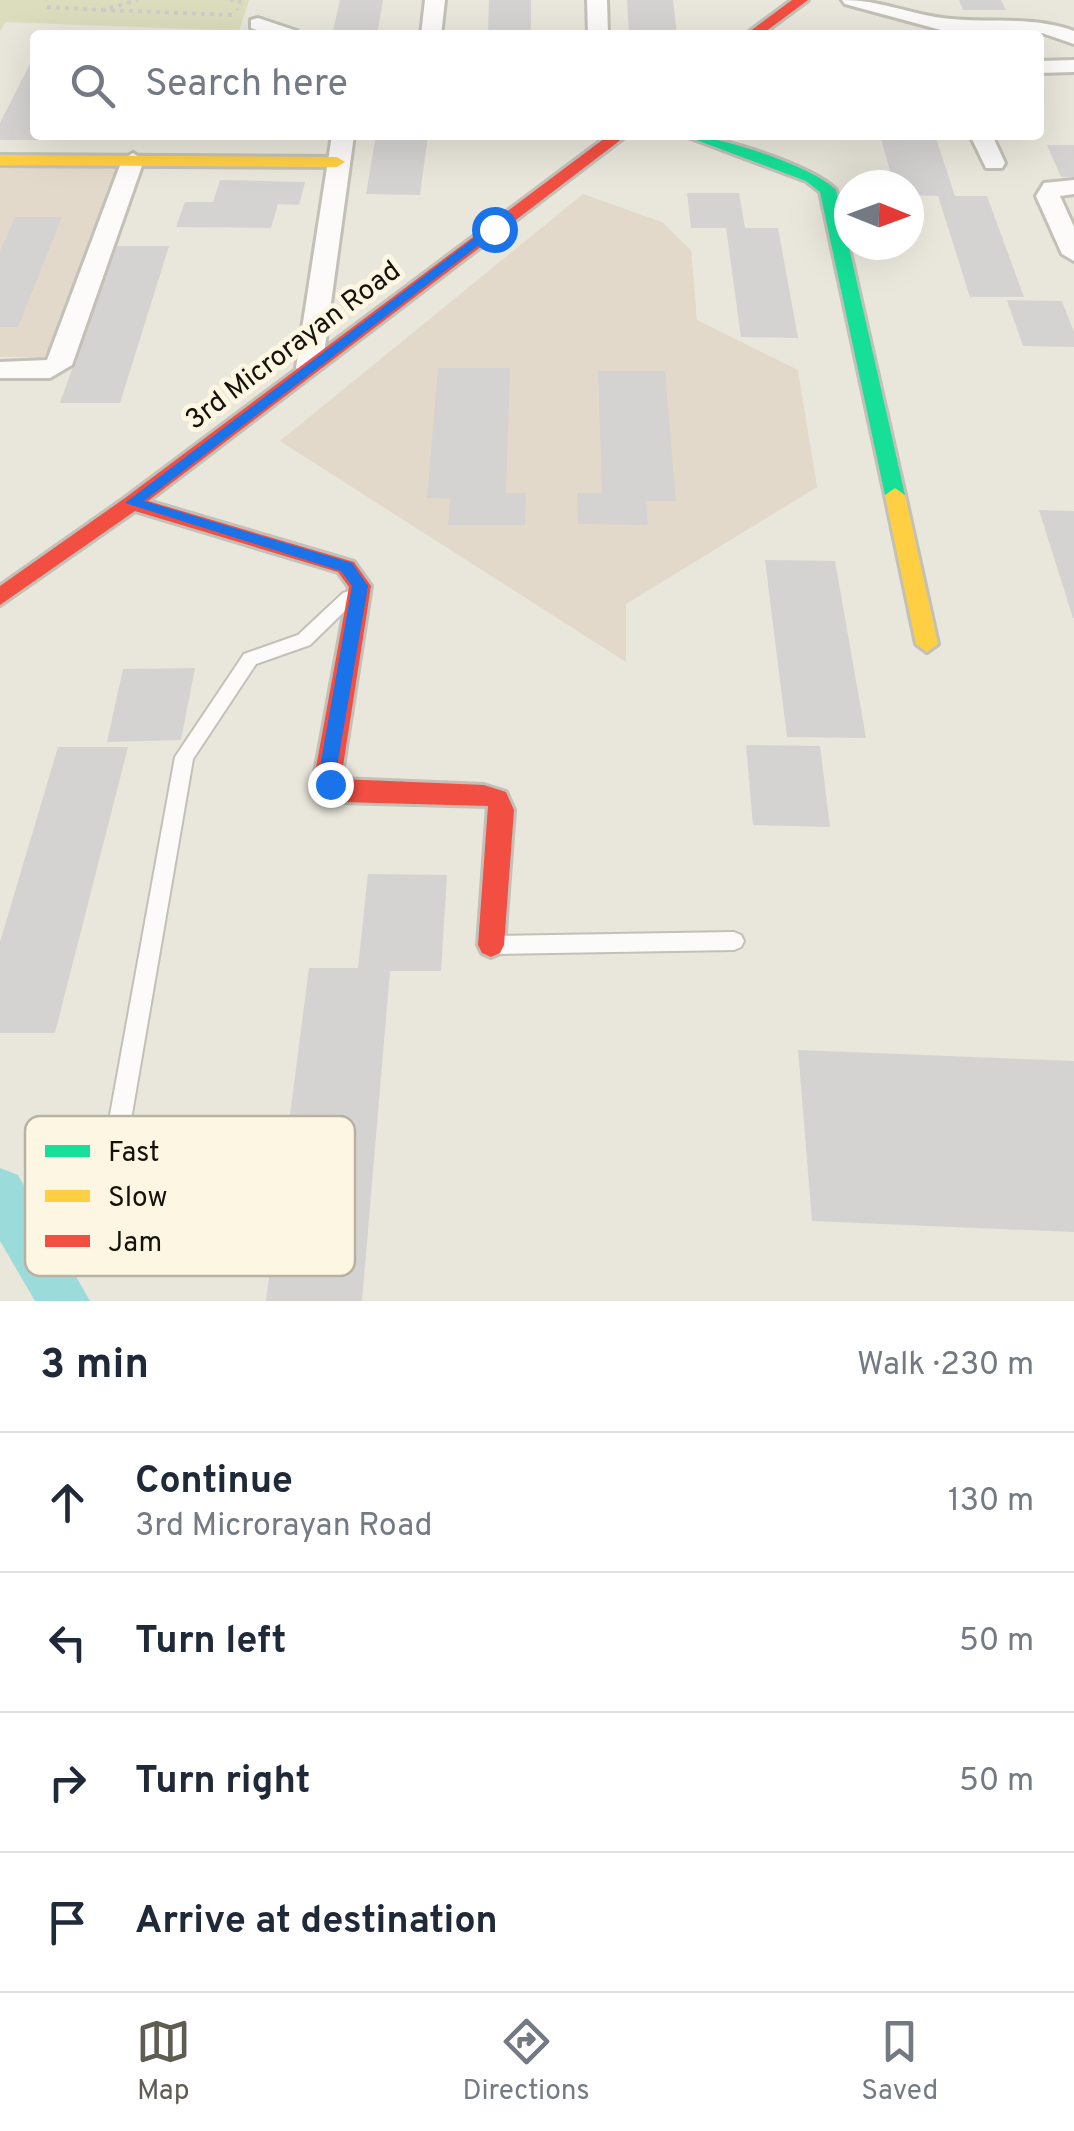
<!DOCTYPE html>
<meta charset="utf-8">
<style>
body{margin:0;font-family:Overpass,sans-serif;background:#f6f6f7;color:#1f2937}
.compass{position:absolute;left:834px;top:170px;width:90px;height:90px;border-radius:50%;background:#fff;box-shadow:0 10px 40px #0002;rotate:91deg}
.stop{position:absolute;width:30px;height:30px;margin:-22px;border:8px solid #1a73e8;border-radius:50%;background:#fff}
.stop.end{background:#1a73e8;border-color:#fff;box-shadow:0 2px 10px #0008}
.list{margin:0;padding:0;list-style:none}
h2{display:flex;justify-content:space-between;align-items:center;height:130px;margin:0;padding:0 40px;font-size:42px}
h2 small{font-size:32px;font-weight:400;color:#747a83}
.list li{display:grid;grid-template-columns:65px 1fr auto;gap:30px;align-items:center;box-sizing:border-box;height:140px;padding:0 40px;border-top:2px solid #e0e1e3}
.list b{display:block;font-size:38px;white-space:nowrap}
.list p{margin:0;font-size:32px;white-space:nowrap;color:#747a83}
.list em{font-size:32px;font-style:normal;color:#747a83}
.icon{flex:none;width:55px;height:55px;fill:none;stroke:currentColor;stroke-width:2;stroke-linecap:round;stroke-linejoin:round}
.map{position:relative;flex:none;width:1074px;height:1301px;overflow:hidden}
.search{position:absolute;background:#fff;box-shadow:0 10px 40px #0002;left:30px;right:30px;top:30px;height:110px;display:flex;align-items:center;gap:25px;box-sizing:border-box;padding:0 35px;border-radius:10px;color:#747a83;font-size:38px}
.sheet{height:690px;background:#fff}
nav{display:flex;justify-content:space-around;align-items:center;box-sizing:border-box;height:140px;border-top:2px solid #e0e1e3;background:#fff;font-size:28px;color:#747a83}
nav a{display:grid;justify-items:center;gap:5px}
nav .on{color:#5f5c54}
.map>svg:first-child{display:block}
.education{fill:#e2d9ca}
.green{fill:#dcddbd}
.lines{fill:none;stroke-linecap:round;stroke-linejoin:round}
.canal{fill:#9bdcda;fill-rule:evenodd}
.building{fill:#d5d3d1}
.lane-casing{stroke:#c2c0b7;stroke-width:4}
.street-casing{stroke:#c2c0b7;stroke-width:6}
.fast-casing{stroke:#c2c0b7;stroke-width:6}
.slow-casing{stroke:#c2c0b7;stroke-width:6}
.jam-casing{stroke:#c2c0b7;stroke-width:6}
.path{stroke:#cfcdca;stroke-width:4;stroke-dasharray:4 5;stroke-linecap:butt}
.lane{fill:#fcfbfa;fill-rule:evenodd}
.street{fill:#fcfbfa;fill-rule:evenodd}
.fast{fill:#16e098;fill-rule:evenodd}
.slow{fill:#ffcf43;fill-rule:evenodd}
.jam{fill:#f24e42;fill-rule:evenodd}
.route{fill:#1a73e8}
.labels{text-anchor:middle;stroke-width:10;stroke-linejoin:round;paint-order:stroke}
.street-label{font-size:28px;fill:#14120b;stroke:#fdf6e2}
.key{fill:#fdf6e2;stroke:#b7b2a2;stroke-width:2.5}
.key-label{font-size:28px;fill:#14120b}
</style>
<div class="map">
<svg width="1074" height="1301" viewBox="0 0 1074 1301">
<rect width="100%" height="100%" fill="#e9e6db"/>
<!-- education -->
<g class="education">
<path d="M0 165H119L46 357H0Z"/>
<path d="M583 194 662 222 691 250 697 320 798 370 817 487 626 604V662L280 441Z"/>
</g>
<!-- green -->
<path class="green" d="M0 0H249L239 31 6 22 0 31Z"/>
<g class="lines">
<!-- canal -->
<path class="canal" d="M0 1168 18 1175 90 1301H35L0 1241Z"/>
</g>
<!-- building -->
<g class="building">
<path d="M340 0H383L377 35H332Z"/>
<path d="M489 0H531V35H488Z"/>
<path d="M627 0H673L677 35H629Z"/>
<path d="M959 0H1001L1006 10H963Z"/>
<path d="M35 54V135H43L41 140H0V123Z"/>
<path d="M376 135H428L420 195 366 194Z"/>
<path d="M880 135H935L955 196H987L1024 297H970L938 196 909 195V185H894Z"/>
<path d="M1047 145H1074V177H1061Z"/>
<path d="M220 180 305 182 299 205 278 204 271 228 176 227 185 202H213Z"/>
<path d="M687 193H739L745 228H778L798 338 741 337 726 228H691Z"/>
<path d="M15 217H62L18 327H0V251Z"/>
<path d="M116 246H169L120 403H60Z"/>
<path d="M1007 300 1062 301 1074 332V347L1023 346Z"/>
<path d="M438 368H510L506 493H526L525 525H448L450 499 427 498Z"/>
<path d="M598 371H665L676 501H646L648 525 578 524 577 493H602Z"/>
<path d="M1039 510 1074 511V618H1073Z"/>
<path d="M765 560 835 561 866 738 787 737Z"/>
<path d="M195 668 181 740 107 742 123 669Z"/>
<path d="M746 745 820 746 830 827 753 825Z"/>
<path d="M58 747H128L55 1033H0V942Z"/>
<path d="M368 874 447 875 441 971H390L362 1301H266L309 968H358Z"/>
<path d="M798 1050 1074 1061V1232L812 1221Z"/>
</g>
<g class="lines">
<!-- lane casing -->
<g class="lane-casing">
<g id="lane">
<path d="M349 591 357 597 355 601 310 645 256 664 193 759 128 1137 125 1145 117 1148 109 1145 106 1137 175 757 244 654 298 635 343 593Z"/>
<path d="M734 932 741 935 744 941 741 947 734 950 499 954 492 951 489 945 492 939 499 936Z"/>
</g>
</g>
<!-- street casing -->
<g class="street-casing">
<g id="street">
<path d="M425 0H445L441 35H421Z"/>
<path d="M587 0H607L608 35H588Z"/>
<path d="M842 0C880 0 906 13 942 18 987 24 1031 15 1074 31V44L1042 33 941 30 845 4Z"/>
<path d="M258 18 297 31 300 35H271L251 28V20Z"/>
<path d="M1074 60V72L1039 73V61Z"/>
<path d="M332 135H354L322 368 309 376 296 368Z"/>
<path d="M970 135H992L1005 163 1002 168H986Z"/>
<path d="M133 153 144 160 72 365 50 378H0V362L47 360 122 160Z"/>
<path d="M1074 180V194L1060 196 1074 227V261L1062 254 1036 196 1044 183Z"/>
</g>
</g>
<!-- fast casing -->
<g class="fast-casing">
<path id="fast" d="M683 135C717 135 813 166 836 190L905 495 902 500 895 502 885 495 820 192 806 181Z"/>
</g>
<!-- slow casing -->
<g class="slow-casing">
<g id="slow">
<path d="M0 155 337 157 345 162 337 167 0 165Z"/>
<path d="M895 488 905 495 938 644 927 652 916 644 885 495Z"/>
</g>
</g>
<!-- jam casing -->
<g class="jam-casing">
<g id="jam">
<path d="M792 0H808L761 35H745Z"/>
<path d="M609 135H627L148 501 354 562 371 586 341 779 484 785 506 792 514 810 504 945 500 953 491 957 482 953 478 945 488 806 341 802C325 796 319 790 315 773L349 587 338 572 135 511 0 605V586L125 498Z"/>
</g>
</g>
<!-- path -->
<g class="path">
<path d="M230 0 240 1 237 10"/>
<path d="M47 7 102 10 138 0"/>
<path d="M102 10 234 15"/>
</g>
<!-- lane -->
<use href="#lane" class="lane"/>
<!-- street -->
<use href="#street" class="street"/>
<!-- fast -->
<use href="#fast" class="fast"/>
<!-- slow -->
<use href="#slow" class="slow"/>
<!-- jam -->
<use href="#jam" class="jam"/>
</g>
<!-- route -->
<path class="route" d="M490 226 500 229 144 501 352 563 368 586 336 773 338 784 330 792 323 790 319 773 352 586 341 571 125 503Z"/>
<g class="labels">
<!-- street labels -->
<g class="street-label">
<text transform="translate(292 344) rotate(-37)" y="10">3rd Microrayan Road</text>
</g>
</g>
<!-- legend -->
<rect x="25" y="1116" width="330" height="160" rx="15" class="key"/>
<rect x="45" y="1145" width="45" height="12" fill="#16e098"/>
<rect x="45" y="1190" width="45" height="12" fill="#ffcf43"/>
<rect x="45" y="1235" width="45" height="12" fill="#f24e42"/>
<g class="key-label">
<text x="108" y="1161">Fast</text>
<text x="108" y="1206">Slow</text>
<text x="108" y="1251">Jam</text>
</g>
</svg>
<svg class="compass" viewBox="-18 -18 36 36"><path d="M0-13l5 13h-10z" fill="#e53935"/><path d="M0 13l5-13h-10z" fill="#747a83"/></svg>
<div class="stop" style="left:494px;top:229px"></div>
<div class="stop end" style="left:330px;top:784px"></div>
<div class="search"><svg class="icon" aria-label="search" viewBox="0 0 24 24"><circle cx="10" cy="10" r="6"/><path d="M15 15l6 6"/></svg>Search here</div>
</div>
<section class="sheet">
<h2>3 min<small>Walk · 230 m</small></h2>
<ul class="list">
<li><svg class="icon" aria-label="ahead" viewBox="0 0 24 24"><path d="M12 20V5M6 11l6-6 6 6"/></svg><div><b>Continue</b><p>3rd Microrayan Road</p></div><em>130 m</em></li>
<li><svg class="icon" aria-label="left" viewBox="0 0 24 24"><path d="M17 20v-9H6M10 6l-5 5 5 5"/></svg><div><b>Turn left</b></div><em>50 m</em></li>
<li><svg class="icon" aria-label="right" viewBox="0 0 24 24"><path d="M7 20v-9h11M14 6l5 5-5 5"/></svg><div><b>Turn right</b></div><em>50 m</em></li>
<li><svg class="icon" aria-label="arrive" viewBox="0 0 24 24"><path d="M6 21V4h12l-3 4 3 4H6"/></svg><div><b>Arrive at destination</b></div></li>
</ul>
</section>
<nav>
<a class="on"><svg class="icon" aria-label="map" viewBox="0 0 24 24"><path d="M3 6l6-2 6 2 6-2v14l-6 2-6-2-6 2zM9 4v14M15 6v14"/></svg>Map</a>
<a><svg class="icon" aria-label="directions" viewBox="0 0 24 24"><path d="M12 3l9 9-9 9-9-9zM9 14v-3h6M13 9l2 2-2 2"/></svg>Directions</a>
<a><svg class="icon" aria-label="saved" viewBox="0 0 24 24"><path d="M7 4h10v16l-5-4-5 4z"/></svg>Saved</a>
</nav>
